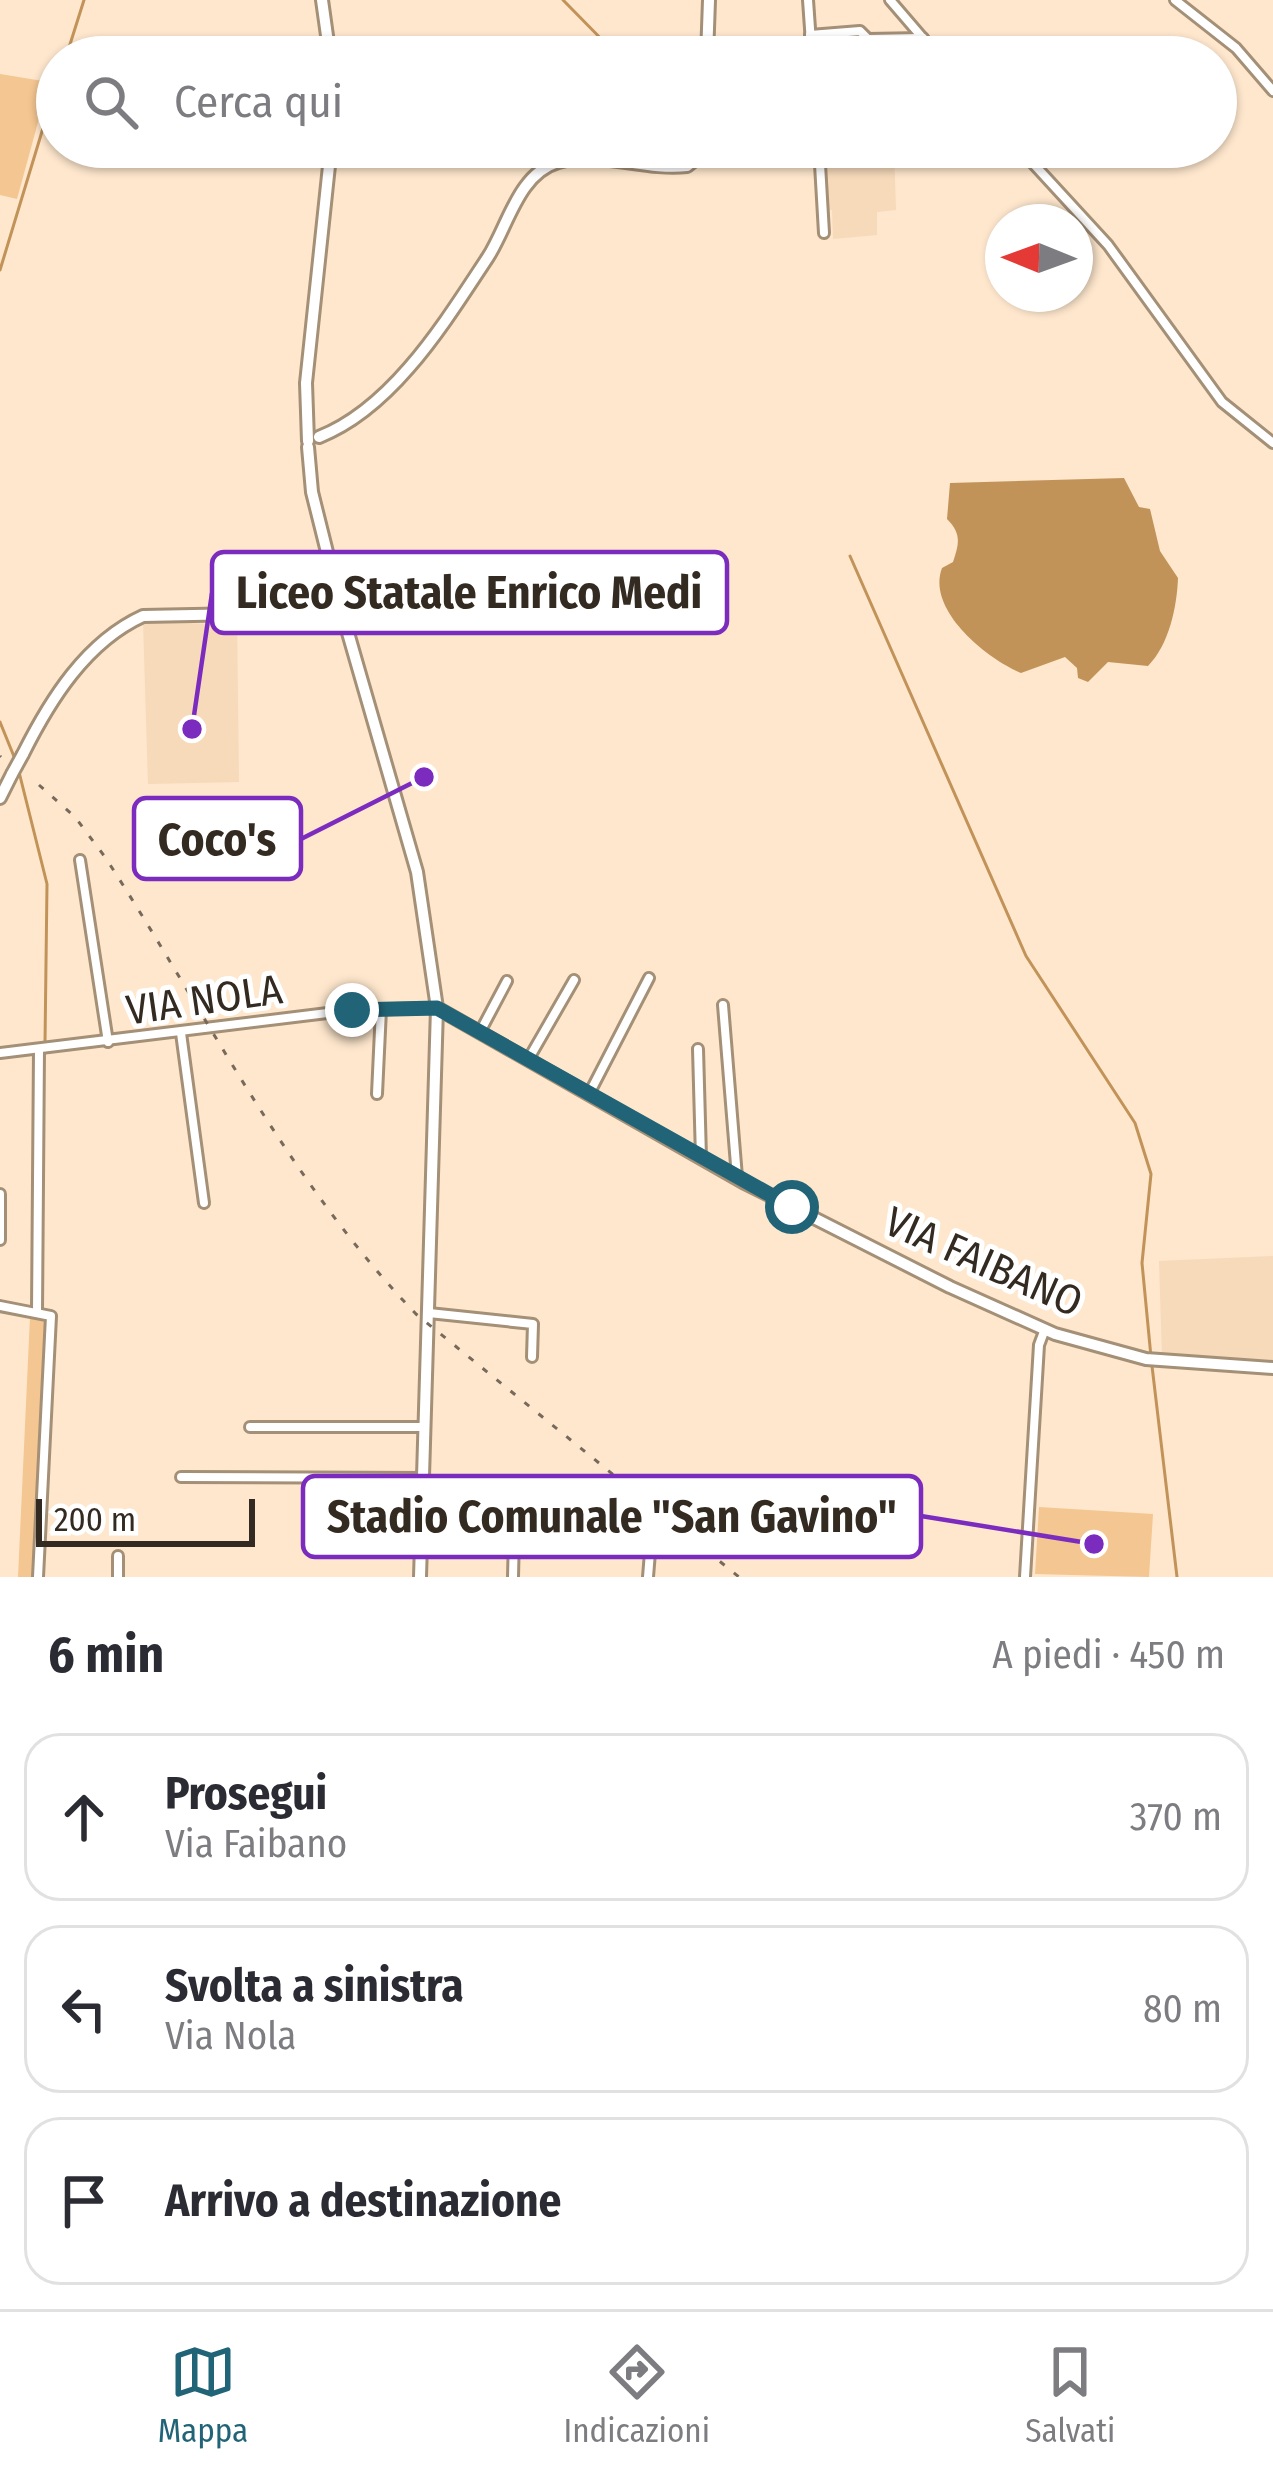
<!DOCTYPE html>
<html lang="it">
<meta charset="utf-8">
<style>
body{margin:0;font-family:"Fira Sans Condensed",sans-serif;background:#f2f2f3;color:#2b2b33}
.compass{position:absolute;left:985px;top:204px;width:108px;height:108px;border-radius:50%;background:#fff;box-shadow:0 3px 9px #0004;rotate:271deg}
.scale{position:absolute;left:36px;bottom:30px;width:219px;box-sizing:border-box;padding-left:12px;border:6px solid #332a21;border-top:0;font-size:33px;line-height:42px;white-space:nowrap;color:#332a21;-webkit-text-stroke:9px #fff;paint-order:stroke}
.stop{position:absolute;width:36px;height:36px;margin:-27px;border:9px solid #216477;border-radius:50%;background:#fff}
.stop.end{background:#216477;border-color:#fff;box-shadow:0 3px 12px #0008}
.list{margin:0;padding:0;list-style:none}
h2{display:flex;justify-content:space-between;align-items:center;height:156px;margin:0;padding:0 48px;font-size:51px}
h2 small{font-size:39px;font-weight:400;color:#7c7c81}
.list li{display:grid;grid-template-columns:78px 1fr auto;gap:36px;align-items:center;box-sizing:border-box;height:168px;margin:0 24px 24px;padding:0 24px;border:3px solid #e1e1e2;border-radius:36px}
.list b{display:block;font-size:45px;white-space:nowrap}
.list p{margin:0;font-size:39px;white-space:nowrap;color:#7c7c81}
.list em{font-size:39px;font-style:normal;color:#7c7c81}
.icon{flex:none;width:66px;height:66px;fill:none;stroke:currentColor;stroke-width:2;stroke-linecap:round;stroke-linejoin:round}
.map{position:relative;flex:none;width:1273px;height:1577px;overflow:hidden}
.search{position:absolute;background:#fff;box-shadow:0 3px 9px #0004;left:36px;right:36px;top:36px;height:132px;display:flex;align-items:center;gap:30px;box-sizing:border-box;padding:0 42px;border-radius:66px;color:#7c7c81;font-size:45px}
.sheet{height:732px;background:#fff}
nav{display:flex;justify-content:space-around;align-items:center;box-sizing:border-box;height:168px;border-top:3px solid #e1e1e2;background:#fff;font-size:33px;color:#7c7c81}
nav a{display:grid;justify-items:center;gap:6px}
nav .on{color:#216477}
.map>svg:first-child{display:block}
.built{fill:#f6daba}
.green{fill:#f4c691}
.water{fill:#c29359}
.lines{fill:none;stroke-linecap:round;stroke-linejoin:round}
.stream{stroke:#c29359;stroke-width:3}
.minor-casing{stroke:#a48f77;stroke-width:14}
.tertiary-casing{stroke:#a48f77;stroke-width:16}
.minor{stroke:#fff;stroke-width:8}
.tertiary{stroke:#fff;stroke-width:10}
.rail{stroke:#77695b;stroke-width:3;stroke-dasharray:6 12;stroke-linecap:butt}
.tertiary-bridge-casing{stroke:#a48f77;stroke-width:16;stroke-linecap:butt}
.tertiary-bridge{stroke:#fff;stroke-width:10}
.route{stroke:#216477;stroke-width:15}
.labels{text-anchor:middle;stroke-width:10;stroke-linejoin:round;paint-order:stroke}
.street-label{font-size:42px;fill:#332a21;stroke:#fff}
.leader{fill:none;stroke:#7b2cbf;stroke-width:4.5}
.callout-dot{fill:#7b2cbf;stroke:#fff;stroke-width:4.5}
.callout{fill:#fff;stroke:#7b2cbf;stroke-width:4.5}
.callout-label{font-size:45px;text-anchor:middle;font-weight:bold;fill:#332a21}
</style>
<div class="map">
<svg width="1273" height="1577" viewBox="0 0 1273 1577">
<rect width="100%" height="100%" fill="#fee7cd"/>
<!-- built -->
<g class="built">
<path d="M824 147H894L896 210 877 212V235L833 239 832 210H826Z"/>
<path d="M224 618H237L239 782 148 784 143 621 211 624Z"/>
<path d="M1273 1256V1364L1162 1358 1159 1261Z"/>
</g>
<!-- green -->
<g class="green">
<path d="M0 74 49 82 17 199 0 195Z"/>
<path d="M30 1317 47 1318 35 1577H18Z"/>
<path d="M1039 1507 1153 1514 1149 1577 1035 1574Z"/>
</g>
<!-- water -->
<path class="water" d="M1124 478 1139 507 1150 509 1160 551 1178 578C1177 607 1169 645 1148 666L1108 662 1088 682 1078 678 1077 668 1065 657 1021 673C987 659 926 610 942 568L953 562C959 544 962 534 947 519L950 483Z"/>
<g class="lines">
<!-- stream -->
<g class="stream">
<path d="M563 0 619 57"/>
<path d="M66 57 84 0"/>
<path d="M0 270 57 82"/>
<path d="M850 556 1026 956 1135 1123 1151 1174 1142 1263 1151 1357"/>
<path d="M0 722 15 759"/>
<path d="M18 768 47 884 45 1043"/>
<path d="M1152 1366 1177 1577"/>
</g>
<!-- minor casing -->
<g class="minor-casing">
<g id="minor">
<path d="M808 0 812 57"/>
<path d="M890 0 939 57"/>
<path d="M1175 0 1236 48 1273 91"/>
<path d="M810 35 860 31 868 39 923 38"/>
<path d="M819 147 824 233"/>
<path d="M1018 147 1108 245 1222 402 1273 443"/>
<path d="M890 154 996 147"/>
<path d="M80 860 108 1042"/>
<path d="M723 1005 737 1177"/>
<path d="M480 1032 507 981"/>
<path d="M181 1033 204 1203"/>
<path d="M698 1049 701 1158"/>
<path d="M0 1053 352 1010 437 1008"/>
<path d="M528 1060 574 980"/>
<path d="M377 1094 381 1009"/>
<path d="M589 1094 649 978"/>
<path d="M0 1194V1240"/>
<path d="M0 1306 51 1316 38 1577"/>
<path d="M37 1312 39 1050"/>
<path d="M429 1313 533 1324 532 1357"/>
<path d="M250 1427H424"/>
<path d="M181 1477 424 1478"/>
<path d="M118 1556V1577"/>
<path d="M513 1577 514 1535"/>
<path d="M648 1577 653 1515"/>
<path d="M1025 1577 1039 1345 1045 1329"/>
</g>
</g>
<!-- tertiary casing -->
<g class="tertiary-casing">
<g id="tertiary">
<path d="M322 0 330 57"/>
<path d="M707 57 709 0"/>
<path d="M319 437C393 408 445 322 488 257 508 226 518 174 558 162 598 150 645 171 687 166L711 147"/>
<path d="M308 441 306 383 331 147"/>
<path d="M308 447 312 492 342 612 417 872 437 1008 420 1577"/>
<path d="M302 606 338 597"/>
<path d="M23 754C50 700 86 642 143 616L287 613 319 608 338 597"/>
<path d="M0 798 12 774"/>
<path d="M437 1008 743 1182 950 1287 1055 1334 1146 1359 1273 1368"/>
</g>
</g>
<!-- minor -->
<use href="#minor" class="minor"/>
<!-- tertiary -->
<use href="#tertiary" class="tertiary"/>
<!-- rail -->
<g class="rail">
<path d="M0 756 1 757"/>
<path d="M39 785 75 817 105 857C206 1012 287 1180 416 1314L739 1577"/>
</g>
<!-- tertiary-bridge casing -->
<g class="tertiary-bridge-casing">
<path id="tertiary-bridge" d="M12 774 23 754"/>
</g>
<!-- tertiary-bridge -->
<use href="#tertiary-bridge" class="tertiary-bridge"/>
</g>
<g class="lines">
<!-- route -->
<path class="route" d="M352 1010 437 1008 792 1207"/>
</g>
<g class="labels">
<!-- street labels -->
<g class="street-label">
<text transform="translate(204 999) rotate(-8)" y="15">VIA NOLA</text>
<text transform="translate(984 1261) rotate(24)" y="15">VIA FAIBANO</text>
</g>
</g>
<!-- callouts -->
<path class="leader" d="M192 729L212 593M424 777L301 839M1094 1544L921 1516"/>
<g class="callout-dot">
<circle cx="192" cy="729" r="12"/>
<circle cx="424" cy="777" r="12"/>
<circle cx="1094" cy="1544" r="12"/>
</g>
<g class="callout">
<rect x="212" y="552" width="515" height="81" rx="12"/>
<rect x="134" y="798" width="167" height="81" rx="12"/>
<rect x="303" y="1476" width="618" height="81" rx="12"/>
</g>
<g class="callout-label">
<text x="469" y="608">Liceo Statale Enrico Medi</text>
<text x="217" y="855">Coco's</text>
<text x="612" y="1532">Stadio Comunale "San Gavino"</text>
</g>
</svg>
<svg class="compass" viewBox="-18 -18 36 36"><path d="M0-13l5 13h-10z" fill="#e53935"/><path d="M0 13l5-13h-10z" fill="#7c7c81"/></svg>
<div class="scale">200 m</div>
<div class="stop" style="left:792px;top:1207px"></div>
<div class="stop end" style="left:352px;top:1010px"></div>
<div class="search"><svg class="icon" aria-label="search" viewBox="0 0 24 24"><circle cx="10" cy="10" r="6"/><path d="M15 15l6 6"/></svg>Cerca qui</div>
</div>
<section class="sheet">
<h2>6 min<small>A piedi · 450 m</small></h2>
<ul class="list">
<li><svg class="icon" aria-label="ahead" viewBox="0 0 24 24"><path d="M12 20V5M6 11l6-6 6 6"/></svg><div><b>Prosegui</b><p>Via Faibano</p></div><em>370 m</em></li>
<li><svg class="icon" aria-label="left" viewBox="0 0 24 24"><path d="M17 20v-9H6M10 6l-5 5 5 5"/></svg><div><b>Svolta a sinistra</b><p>Via Nola</p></div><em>80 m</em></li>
<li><svg class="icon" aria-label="arrive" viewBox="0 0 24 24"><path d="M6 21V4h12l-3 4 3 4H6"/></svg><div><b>Arrivo a destinazione</b></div></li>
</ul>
</section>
<nav>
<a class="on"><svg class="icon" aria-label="map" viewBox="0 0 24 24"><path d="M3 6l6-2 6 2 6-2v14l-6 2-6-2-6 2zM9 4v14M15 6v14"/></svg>Mappa</a>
<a><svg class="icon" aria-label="directions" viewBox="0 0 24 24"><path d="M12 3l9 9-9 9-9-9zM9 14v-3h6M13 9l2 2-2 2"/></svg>Indicazioni</a>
<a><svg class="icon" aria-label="saved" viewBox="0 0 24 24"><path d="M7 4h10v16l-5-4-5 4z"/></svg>Salvati</a>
</nav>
